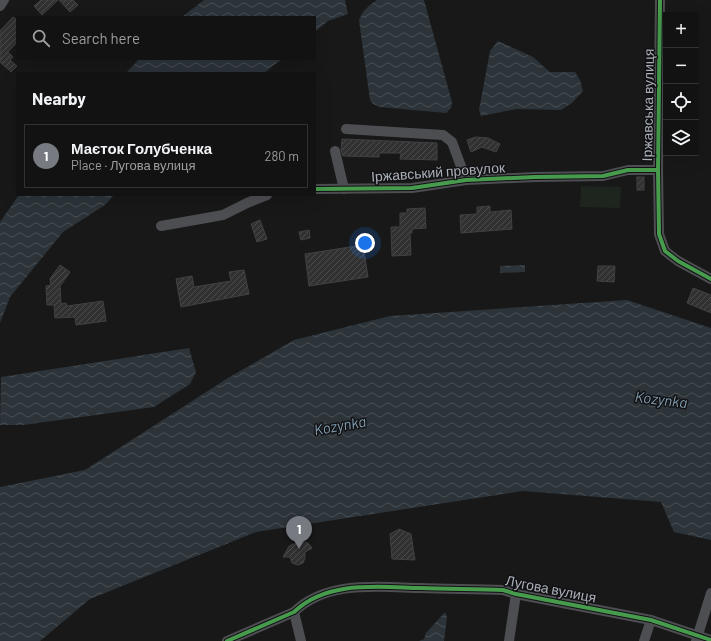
<!DOCTYPE html>
<meta charset="utf-8">
<style>
body{margin:0;font-family:Barlow,sans-serif;background:#1f2020;color:#f1f3f6}
.controls{position:absolute;right:12px;top:12px;display:grid;overflow:hidden;border-radius:0px;box-shadow:0 4px 16px #0002}
.controls button{width:36px;height:36px;display:grid;place-items:center;padding:0;border:0;border-bottom:1px solid #313232;background:#121212;color:#f1f3f6;font:20px sans-serif}
.you{position:absolute;left:365px;top:243px;width:14px;height:14px;margin:-10px;border:3px solid #fff;border-radius:50%;background:#1a73e8;box-shadow:0 0 0 6px #1a73e833}
.badge{display:grid;place-items:center;width:26px;height:26px;border-radius:50%;background:#777a80;color:#fff;font-size:13px;font-weight:700}
.pin{position:absolute;translate:-50% -33px;filter:drop-shadow(0 1px 2px #0008)}
.pin::after{content:'';position:absolute;top:21px;width:14px;height:12px;background:inherit;clip-path:polygon(0 0,100% 0,50% 100%)}
.list{margin:0;padding:0;list-style:none}
h2{display:flex;justify-content:space-between;align-items:center;height:52px;margin:0;padding:0 16px;font-size:17px}
h2 small{font-size:13px;font-weight:400;color:#9c9e9f}
.list li{display:grid;grid-template-columns:26px 1fr auto;gap:12px;align-items:center;box-sizing:border-box;height:64px;margin:0 8px 8px;padding:0 8px;border:1px solid #313232;border-radius:0px}
.list b{display:block;font-size:15px;white-space:nowrap}
.list p{margin:0;font-size:13px;white-space:nowrap;color:#9c9e9f}
.list em{font-size:13px;font-style:normal;color:#9c9e9f}
.icon{flex:none;width:22px;height:22px;fill:none;stroke:currentColor;stroke-width:2;stroke-linecap:round;stroke-linejoin:round}
.map{position:relative;flex:none;width:711px;height:641px;overflow:hidden}
.search{position:absolute;background:#121212;box-shadow:0 4px 16px #0002;left:16px;top:16px;width:300px;height:44px;display:flex;align-items:center;gap:10px;box-sizing:border-box;padding:0 14px;border-radius:0px;color:#9c9e9f;font-size:15px}
.panel{position:absolute;background:#121212;box-shadow:0 4px 16px #0002;left:16px;top:72px;width:300px;height:124px;border-radius:0px}
.map>svg:first-child{display:block}
.pitch{fill:#1e251f}
.water{fill:url(#water-waves)}
.building{fill:url(#building-hatch);stroke:#404144}
.lines{fill:none;stroke-linecap:round;stroke-linejoin:round}
.minor{stroke:#4c4e51;stroke-width:10}
.cycleway-casing{stroke:#121214;stroke-width:6}
.cycleway{stroke:#469c4c;stroke-width:4}
.labels{text-anchor:middle;stroke-width:3;stroke-linejoin:round;paint-order:stroke}
.street-label{font-size:14px;fill:#aaafb8;stroke:#121214}
.water-label{font-size:15px;font-style:italic;fill:#829fb2;stroke:#121214}
</style>
<div class="map">
<svg width="711" height="641" viewBox="0 0 711 641">
<defs>
<pattern id="water-waves" width="16" height="10" patternUnits="userSpaceOnUse"><rect width="16" height="10" fill="#2c343a"/><path d="M0 5q4-4 8 0t8 0" fill="none" stroke="#484f54"/></pattern>
<pattern id="building-hatch" width="6" height="6" patternUnits="userSpaceOnUse"><rect width="6" height="6" fill="#313132"/><path d="M-1 1l2-2M0 6l6-6M5 7l2-2" fill="none" stroke="#4c4c4e"/></pattern>
</defs>
<rect width="100%" height="100%" fill="#181818"/>
<!-- pitch -->
<path class="pitch" d="M581 186 621 187 620 208 580 207Z"/>
<!-- water -->
<g class="water">
<path d="M204 0H345L348 14 328 21 315 32V17H182Z"/>
<path d="M377 0H424L452 102 451 108 446 113 380 107 373 104 370 100 359 20C363 10 369 5 377 0Z"/>
<path d="M498 41 533 57 550 72H575L580 80 583 91 572 103 561 110 517 109 481 116 479 110 490 51Z"/>
<path d="M139 59H282L264 73H126Z"/>
<path d="M19 195H114L105 205 63 232 10 297 0 323V222Z"/>
<path d="M525 265V272L500 273V266Z"/>
<path d="M627 300 711 328V540L674 532 661 502 523 491 256 532 90 599 40 641H0V487L85 470 228 378 294 340 390 316Z"/>
<path d="M189 348 196 372 190 384 154 407 23 425H0L1 377Z"/>
<path d="M445 612 447 617 444 641H419L424 639 426 633Z"/>
</g>
<!-- building -->
<g class="building">
<path d="M41 0H58L42 15 34 6Z"/>
<path d="M59 0H73L78 5 70 12Z"/>
<path d="M13 17 17 20V42L8 52 13 57 10 60 17 66 11 72 0 62V31Z"/>
<path d="M476 137 488 138 500 144 496 152 482 147 471 152 467 140Z"/>
<path d="M342 139 437 143V160L400 159 401 153H379V157L343 156 341 150Z"/>
<rect x="637" y="177" width="7" height="13"/>
<path d="M490 206V212L511 210 512 229 461 233 460 215 477 214V207Z"/>
<path d="M425 208 426 228 412 229V233H410L411 255 392 256 391 227H400V213H407V209Z"/>
<path d="M260 220 267 239 257 242 251 224Z"/>
<path d="M309 230 310 238 301 240 299 232Z"/>
<path d="M363 245 368 277 309 286 305 254Z"/>
<path d="M60 265 70 272 60 286 61 304 66 303 67 306 103 301 106 321 76 325 75 317 55 318 54 305H47L46 286 51 285 50 279Z"/>
<path d="M598 266H615L614 282 597 281Z"/>
<path d="M244 270 249 294 181 307 176 279 192 276 194 287 231 281 229 272Z"/>
<path d="M693 288 711 295V313L687 303Z"/>
<path d="M399 529 411 534 415 560 392 559 390 534Z"/>
<path d="M299 540 308 543 312 548 305 552V558L303 563 298 565 292 563 290 557H283L289 546 299 542Z"/>
</g>
<g class="lines">
<!-- minor -->
<g class="minor">
<path d="M660 0 658 170 659 234 665 251 678 261 711 279"/>
<path d="M0 6 4 0"/>
<path d="M346 129 443 135 452 142 466 180"/>
<path d="M335 151 344 189"/>
<path d="M315 189 412 188 466 180 535 177 603 176 628 170H658"/>
<path d="M161 226 223 215 247 203 267 195"/>
<path d="M294 612 301 641"/>
<path d="M227 641 294 612C327 580 378 587 420 588 448 589 475 589 503 590L516 594 651 620 711 640"/>
<path d="M509 641 516 594"/>
<path d="M644 641 651 620"/>
<path d="M696 641 711 593"/>
</g>
<!-- cycleway casing -->
<g class="cycleway-casing">
<g id="cycleway">
<path d="M660 0 658 170 659 234 665 251 678 261 711 279"/>
<path d="M315 189 412 188 466 180 535 177 603 176 628 170H658"/>
<path d="M227 641 294 612C327 580 378 587 420 588 448 589 475 589 503 590L516 594 651 620 711 640"/>
</g>
</g>
<!-- cycleway -->
<use href="#cycleway" class="cycleway"/>
</g>
<g class="labels">
<!-- street labels -->
<g class="street-label">
<text transform="translate(648 105) rotate(-89)" y="5">Іржавська вулиця</text>
<text transform="translate(438 172) rotate(-4)" y="5">Іржавський провулок</text>
<text transform="translate(551 589) rotate(11)" y="5">Лугова вулиця</text>
</g>
<!-- water labels -->
<g class="water-label">
<text transform="translate(661 400) rotate(7)" y="5">Kozynka</text>
<text transform="translate(340 426) rotate(-10)" y="5">Kozynka</text>
</g>
</g>
</svg>
<div class="controls">
<button>+</button>
<button>−</button>
<button><svg class="icon" aria-label="locate" viewBox="0 0 24 24"><circle cx="12" cy="12" r="6"/><path d="M12 2v4M12 18v4M2 12h4M18 12h4"/></svg></button>
<button><svg class="icon" aria-label="layers" viewBox="0 0 24 24"><path d="M12 4l9 5-9 5-9-5zM3 14l9 5 9-5"/></svg></button>
</div>
<div class="you"></div>
<div class="pin badge" style="left:299px;top:549px">1</div>
<div class="search"><svg class="icon" aria-label="search" viewBox="0 0 24 24"><circle cx="10" cy="10" r="6"/><path d="M15 15l6 6"/></svg>Search here</div>
<section class="panel">
<h2>Nearby<small></small></h2>
<ul class="list">
<li><span class="badge">1</span><div><b>Маєток Голубченка</b><p>Place · Лугова вулиця</p></div><em>280 m</em></li>
</ul>
</section>
</div>
